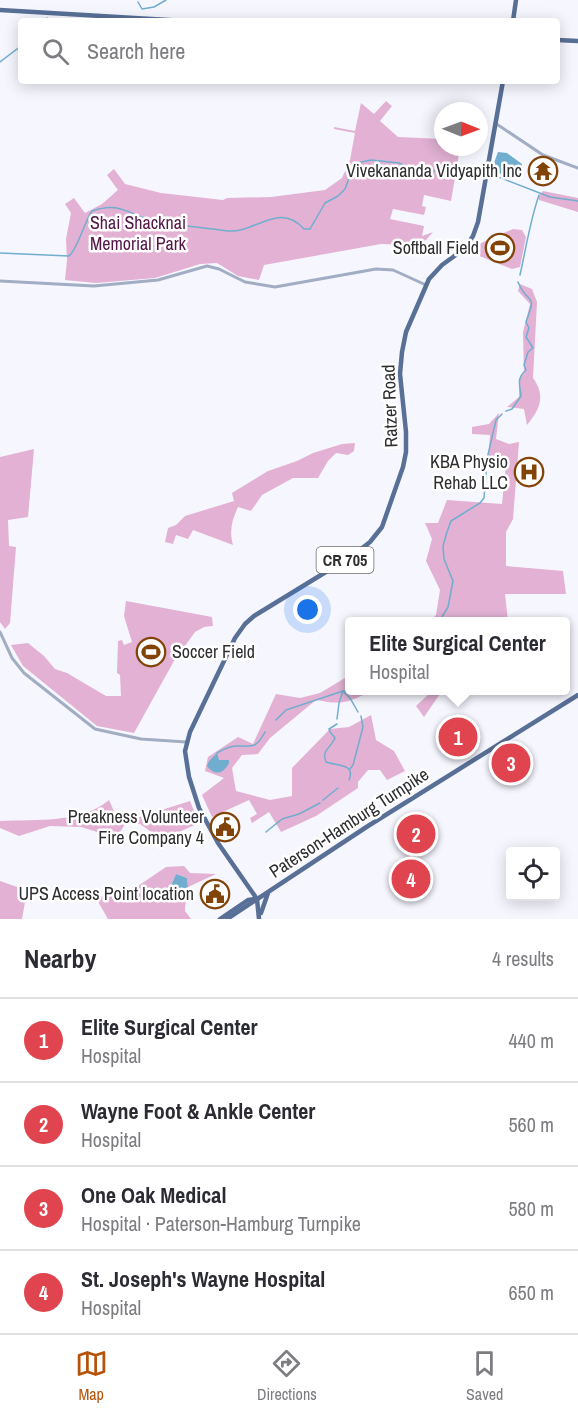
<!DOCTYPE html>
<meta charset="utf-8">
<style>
body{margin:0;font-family:"Archivo Narrow",sans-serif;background:#f2f2f3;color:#2b2b33}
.controls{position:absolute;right:18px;bottom:18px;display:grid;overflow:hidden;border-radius:6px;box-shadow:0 3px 15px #0003}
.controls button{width:54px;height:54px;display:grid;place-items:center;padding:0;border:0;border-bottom:2px solid #e1e1e2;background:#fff;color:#2b2b33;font:30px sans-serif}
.compass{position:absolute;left:434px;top:102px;width:54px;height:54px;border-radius:50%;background:#fff;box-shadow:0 3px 15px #0003;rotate:91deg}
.you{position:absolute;left:308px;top:610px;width:21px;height:21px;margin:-15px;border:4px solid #fff;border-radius:50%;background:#1a73e8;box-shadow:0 0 0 9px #1a73e833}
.badge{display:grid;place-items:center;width:39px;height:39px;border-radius:50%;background:#b45309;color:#fff;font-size:20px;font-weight:700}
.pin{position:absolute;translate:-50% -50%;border:3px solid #fff;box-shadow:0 2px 6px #0006}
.popup{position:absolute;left:345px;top:617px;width:225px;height:78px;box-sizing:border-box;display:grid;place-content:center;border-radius:6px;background:#fff;filter:drop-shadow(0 2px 4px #0005);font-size:20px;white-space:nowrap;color:#7c7c81}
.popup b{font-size:22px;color:#2b2b33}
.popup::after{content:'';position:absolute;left:50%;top:100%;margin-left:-12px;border:12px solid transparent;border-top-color:#fff}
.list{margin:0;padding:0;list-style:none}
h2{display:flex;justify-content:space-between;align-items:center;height:78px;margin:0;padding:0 24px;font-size:26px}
h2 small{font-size:20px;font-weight:400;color:#7c7c81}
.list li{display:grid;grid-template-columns:39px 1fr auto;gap:18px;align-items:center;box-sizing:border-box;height:84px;padding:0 24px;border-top:2px solid #e1e1e2}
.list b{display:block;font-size:22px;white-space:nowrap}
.list p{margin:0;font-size:20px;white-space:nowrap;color:#7c7c81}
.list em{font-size:20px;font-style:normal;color:#7c7c81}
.icon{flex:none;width:33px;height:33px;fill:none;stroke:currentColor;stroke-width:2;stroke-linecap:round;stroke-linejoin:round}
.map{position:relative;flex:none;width:578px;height:919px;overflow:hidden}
.search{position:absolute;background:#fff;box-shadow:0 3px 15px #0003;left:18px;right:18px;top:18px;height:66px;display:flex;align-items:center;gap:15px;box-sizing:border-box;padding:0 21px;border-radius:6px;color:#7c7c81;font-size:22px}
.sheet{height:414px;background:#fff}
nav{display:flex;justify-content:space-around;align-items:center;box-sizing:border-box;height:84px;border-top:2px solid #e1e1e2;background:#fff;font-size:16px;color:#7c7c81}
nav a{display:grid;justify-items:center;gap:3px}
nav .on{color:#b45309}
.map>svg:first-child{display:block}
.green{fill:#e2b1d3}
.water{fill:#71adcf}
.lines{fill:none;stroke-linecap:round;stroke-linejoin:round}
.stream{stroke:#71adcf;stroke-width:1.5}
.tertiary{stroke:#a0adc3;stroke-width:3}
.primary{stroke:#586f96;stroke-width:4.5}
.labels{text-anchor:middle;stroke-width:5;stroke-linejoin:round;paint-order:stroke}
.shield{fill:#fff;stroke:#6d6d6f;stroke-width:1.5}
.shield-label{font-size:16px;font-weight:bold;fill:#2e2e31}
.poi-label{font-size:18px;fill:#2e2e31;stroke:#fff;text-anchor:end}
.park-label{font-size:18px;fill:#541646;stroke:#fff}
.street-label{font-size:18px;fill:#2e2e31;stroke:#fff}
</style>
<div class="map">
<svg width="578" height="919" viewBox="0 0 578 919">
<rect width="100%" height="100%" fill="#f6f6ff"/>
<!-- green -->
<g class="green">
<path d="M386 101 392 106 380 121 398 137 443 139V147H460L457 166H484L483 172H456L451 201 424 195 422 206 426 207 424 215 393 209 390 219 424 226 422 236 433 232 426 240 412 245 381 244 264 265 259 280 238 276 217 263 200 264 155 278 96 283 65 280 67 260 66 239 71 213 65 204 74 198 85 213 102 204 118 190 107 175 114 169 125 184 161 193 223 200 227 198 271 197 325 190 342 178 350 160 355 133 334 129V127L355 131 361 103 374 114Z"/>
<path d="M543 191 578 198V212L539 200 538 197Z"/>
<path d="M513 229 522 230 526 237 520 267 512 269 477 255 475 249 479 244Z"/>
<path d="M520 284 532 289 537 302 533 378C546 396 540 409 527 425L524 409 507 407 519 397V379L524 373 523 332 530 304 518 291Z"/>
<path d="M499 413 496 439 509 444 519 442 513 519 506 532V566L563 571 566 594H505L508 621H430L436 615 440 590 426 561 432 539 425 523H438L447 500 502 504 506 464 488 461 490 435 472 434V427L489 424Z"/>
<path d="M355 443 354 451 348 455 336 453 328 461 318 478H293L262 495 251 511 238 507C232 520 229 531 233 545L193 530 188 539 176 535 173 544 165 542 168 528 176 525 185 516 234 501 232 493 268 471 297 461 313 453 342 444Z"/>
<path d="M34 449 28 517 8 520 9 546 16 547 10 623 5 629 0 622V457Z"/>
<path d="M126 601 212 617 213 626 204 627 195 632 174 661 134 733 97 726 23 666 11 645 28 643 44 656 55 669 67 673 106 696H121L120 675 117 673 118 641 122 640 124 645 132 642 124 616Z"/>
<path d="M350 675V690L371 691C347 703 343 705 316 700L270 738 258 754 242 755 232 768 236 791 270 800 292 796V768L330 729 349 727 371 715 376 740 394 751 405 771 387 780 380 770H368L358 782V788L316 816 281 832 269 812 252 823 250 818 257 814 249 800 212 817 202 795 224 778 205 771 208 757 238 737 253 744 276 694 300 698 320 693Z"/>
<path d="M432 691H442L424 717 416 706Z"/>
<path d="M109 800 117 818 133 819 190 801 199 823 177 833 178 839 160 838 140 824H125L119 834 107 835 81 827 50 826 19 836 0 828V821C36 819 80 824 109 800Z"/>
<path d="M184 866 190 873 216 874 188 887 187 878 176 874 170 888 178 897 186 895 185 911 191 919H108L96 898 138 886 166 867Z"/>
<path d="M0 881 20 888 25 902 22 919H0Z"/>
</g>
<!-- water -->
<g class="water">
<path d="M498 152 507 153 522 164V176C512 178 498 175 492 168Z"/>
<path d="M217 753 219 760H229V763C224 773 215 777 207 766L209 761Z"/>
<path d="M176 874 187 878 188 887 186 895 178 897 170 888Z"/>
</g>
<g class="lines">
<!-- stream -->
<g class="stream">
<path d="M138 2 142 9 154 7 166 0"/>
<path d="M44 21 47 18"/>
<path d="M0 62 21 46"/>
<path d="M0 253 69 256C77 250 84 223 92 211 121 201 128 215 154 221 178 226 204 227 228 231 256 233 279 201 304 229H310L325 203 338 196 345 189 352 170 357 163 371 160 399 163 420 172 475 168 550 197 578 201"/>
<path d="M520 275C526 248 530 221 539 195"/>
<path d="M506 411 512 409 521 396C520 385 516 379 526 370L524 365 528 352 533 348 526 337 529 328 526 322C538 290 528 307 518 282"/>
<path d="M487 459 496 420 502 414"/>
<path d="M439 622 448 607 453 581 444 559 443 546 447 532 451 521 480 503 484 498 487 461"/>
<path d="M337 719 339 703 343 691 350 690"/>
<path d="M276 720 286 710 343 691 350 698 358 712"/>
<path d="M337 724 329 729 330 732 335 738C331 748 321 750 326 762 336 766 356 763 349 780"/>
<path d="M217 753C222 750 231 746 236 746 253 746 256 749 265 732"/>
<path d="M350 769 353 765 363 727 361 716"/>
<path d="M323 800 338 788"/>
<path d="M266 832 282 819 299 814 320 803"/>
</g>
<!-- tertiary -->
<g class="tertiary">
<path d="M495 123 543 155 578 168"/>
<path d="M0 281 94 286 158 280 207 266 219 269 245 282 275 287 376 269 393 270 426 285"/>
<path d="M0 632 12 658 24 673 95 729 141 739 186 742"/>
</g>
<!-- primary -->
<g class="primary">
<path d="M0 10 185 21"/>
<path d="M513 21 516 0"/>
<path d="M557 40 578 41"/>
<path d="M261 913 268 893"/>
<path d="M220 919 248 900 255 899"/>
<path d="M227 919 368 826 578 695"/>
<path d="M259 919 257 899 218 843 199 808 189 777 185 751 190 732 235 638 245 624 254 616 352 556 370 542 382 527 403 467 406 452V432L400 374 402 352 406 332 429 279 442 265 464 249 473 236 478 222 503 81"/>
</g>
</g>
<!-- icons -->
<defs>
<g id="temple-ring" transform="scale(1.5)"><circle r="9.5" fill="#fff" stroke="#824307" stroke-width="1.5"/><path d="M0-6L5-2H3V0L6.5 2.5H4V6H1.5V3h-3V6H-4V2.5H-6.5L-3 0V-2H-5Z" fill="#824307"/></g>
<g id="stadium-ring" transform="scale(1.5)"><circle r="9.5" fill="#fff" stroke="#824307" stroke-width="1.5"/><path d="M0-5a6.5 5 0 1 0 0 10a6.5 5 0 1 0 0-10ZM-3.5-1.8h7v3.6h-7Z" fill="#824307"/></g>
<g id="hospital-ring" transform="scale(1.5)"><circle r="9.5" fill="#fff" stroke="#824307" stroke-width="1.5"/><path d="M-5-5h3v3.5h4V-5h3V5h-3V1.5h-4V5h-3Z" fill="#824307"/></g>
<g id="civic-ring" transform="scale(1.5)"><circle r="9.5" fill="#fff" stroke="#824307" stroke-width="1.5"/><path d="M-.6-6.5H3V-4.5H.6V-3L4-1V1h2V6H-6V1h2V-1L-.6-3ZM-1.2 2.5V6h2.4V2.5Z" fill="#824307"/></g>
</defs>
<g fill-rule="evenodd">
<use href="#temple-ring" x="543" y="171"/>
<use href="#stadium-ring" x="500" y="248"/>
<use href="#hospital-ring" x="529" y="472"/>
<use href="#stadium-ring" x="151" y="652"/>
<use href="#civic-ring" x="225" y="827"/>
<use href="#civic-ring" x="215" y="894"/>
</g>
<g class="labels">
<!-- shield labels -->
<rect class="shield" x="316.5" y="547" width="57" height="26" rx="4.5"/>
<g class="shield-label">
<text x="345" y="566">CR 705</text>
</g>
<!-- poi labels -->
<g class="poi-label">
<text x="522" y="177">Vivekananda Vidyapith Inc</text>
<text x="479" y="254">Softball Field</text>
<text x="508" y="468">KBA Physio<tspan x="508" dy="21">Rehab LLC</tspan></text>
<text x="172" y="658" text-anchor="start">Soccer Field</text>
<text x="204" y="823">Preakness Volunteer<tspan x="204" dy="21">Fire Company 4</tspan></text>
<text x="194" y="900">UPS Access Point location</text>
</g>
<!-- park labels -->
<g class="park-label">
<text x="138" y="229">Shai Shacknai<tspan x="138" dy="21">Memorial Park</tspan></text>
</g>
<!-- street labels -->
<g class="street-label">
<text transform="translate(390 406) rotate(-92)" y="6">Ratzer Road</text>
<text transform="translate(349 823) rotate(-33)" y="6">Paterson-Hamburg Turnpike</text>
</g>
</g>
</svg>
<div class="controls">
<button><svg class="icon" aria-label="locate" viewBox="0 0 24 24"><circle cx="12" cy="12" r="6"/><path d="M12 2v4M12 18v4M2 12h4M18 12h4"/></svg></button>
</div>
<svg class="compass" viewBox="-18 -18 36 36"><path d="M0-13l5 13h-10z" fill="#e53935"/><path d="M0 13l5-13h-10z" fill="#7c7c81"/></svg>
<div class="you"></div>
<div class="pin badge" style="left:458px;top:737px;background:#e0444e">1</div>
<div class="popup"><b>Elite Surgical Center</b>Hospital</div>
<div class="pin badge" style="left:416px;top:834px;background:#e0444e">2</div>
<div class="pin badge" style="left:511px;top:763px;background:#e0444e">3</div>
<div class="pin badge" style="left:411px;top:879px;background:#e0444e">4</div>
<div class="search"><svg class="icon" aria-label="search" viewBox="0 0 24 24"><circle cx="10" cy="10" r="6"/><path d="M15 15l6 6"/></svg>Search here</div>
</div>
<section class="sheet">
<h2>Nearby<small>4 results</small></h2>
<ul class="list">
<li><span class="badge" style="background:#e0444e">1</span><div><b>Elite Surgical Center</b><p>Hospital</p></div><em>440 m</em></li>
<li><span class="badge" style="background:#e0444e">2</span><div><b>Wayne Foot &amp; Ankle Center</b><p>Hospital</p></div><em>560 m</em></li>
<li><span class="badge" style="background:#e0444e">3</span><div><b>One Oak Medical</b><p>Hospital · Paterson-Hamburg Turnpike</p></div><em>580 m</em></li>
<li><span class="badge" style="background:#e0444e">4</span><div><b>St. Joseph's Wayne Hospital</b><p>Hospital</p></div><em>650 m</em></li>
</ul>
</section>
<nav>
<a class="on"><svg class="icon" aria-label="map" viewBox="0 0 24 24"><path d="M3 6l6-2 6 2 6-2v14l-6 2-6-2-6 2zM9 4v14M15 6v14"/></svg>Map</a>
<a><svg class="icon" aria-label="directions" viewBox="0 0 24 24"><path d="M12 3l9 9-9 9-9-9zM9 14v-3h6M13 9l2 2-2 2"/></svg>Directions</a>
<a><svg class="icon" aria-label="saved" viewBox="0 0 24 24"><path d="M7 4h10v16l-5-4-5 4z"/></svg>Saved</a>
</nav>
